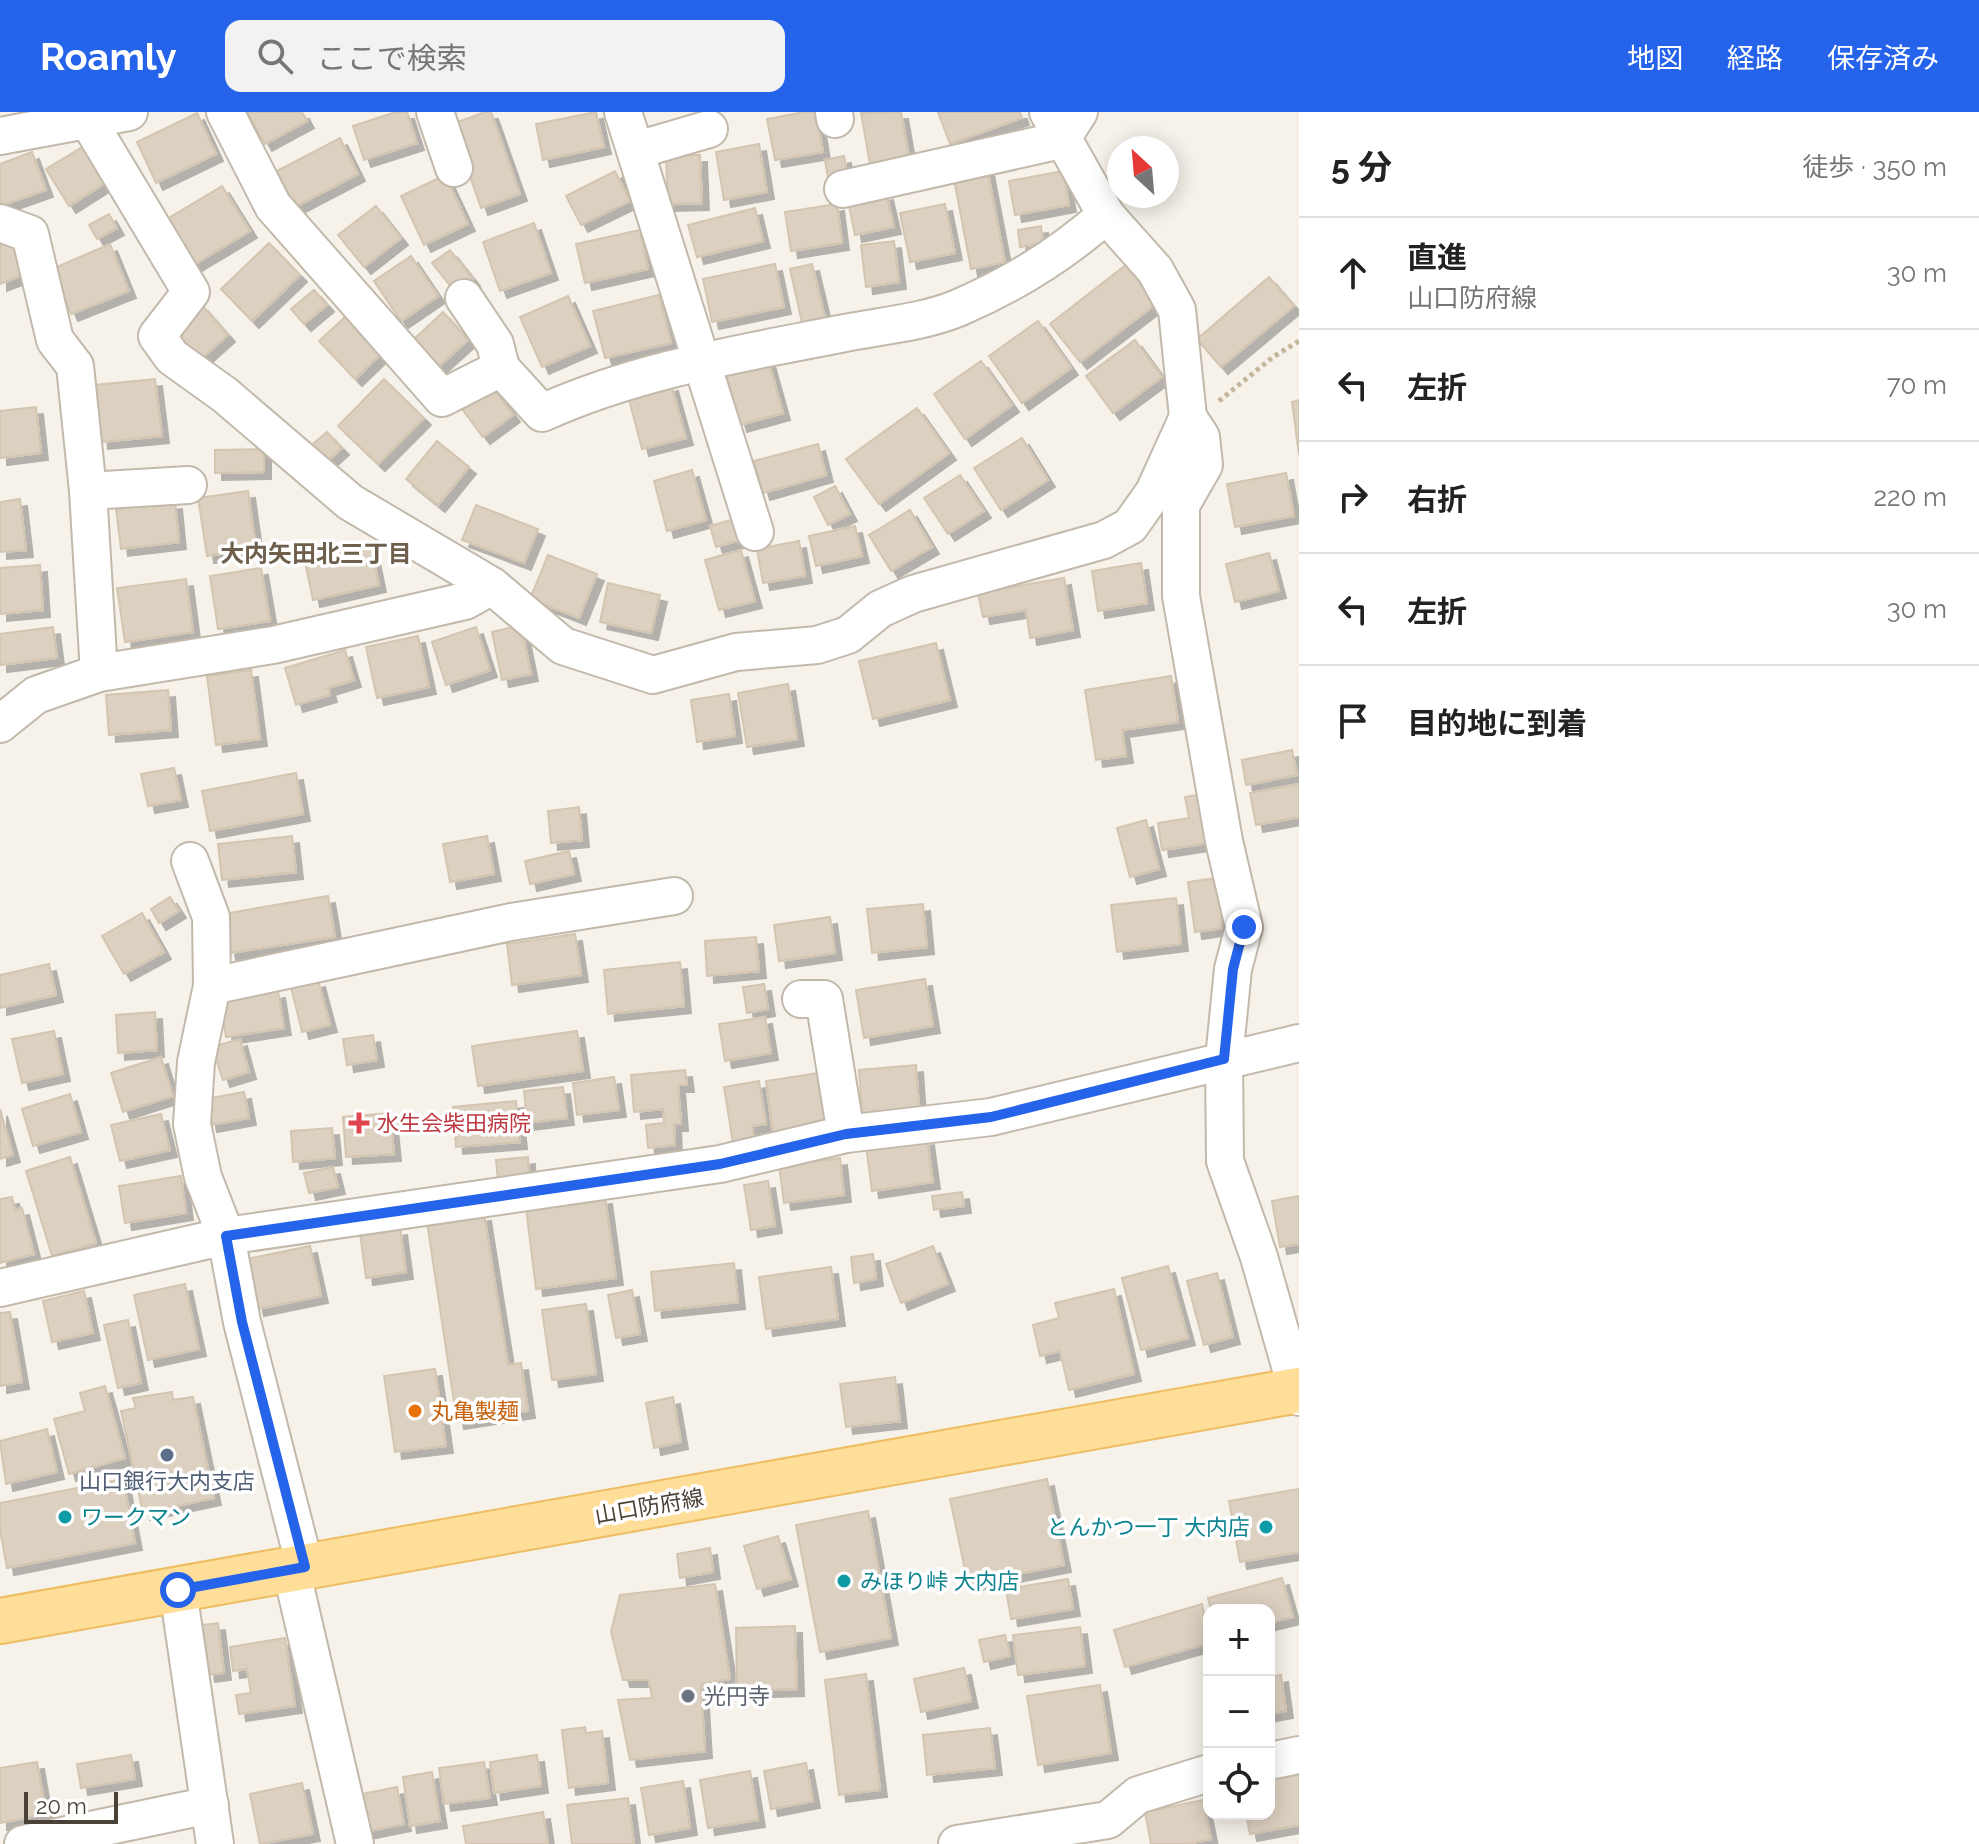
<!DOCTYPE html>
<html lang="ja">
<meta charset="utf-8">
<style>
body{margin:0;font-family:Raleway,"Noto Sans JP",sans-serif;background:#f2f2f2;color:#222}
.controls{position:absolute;right:24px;bottom:24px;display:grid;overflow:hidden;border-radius:16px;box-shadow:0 4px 20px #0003}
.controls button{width:72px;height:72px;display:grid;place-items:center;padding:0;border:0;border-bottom:2px solid #e0e0e0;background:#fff;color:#222;font:40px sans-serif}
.compass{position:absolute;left:1107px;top:24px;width:72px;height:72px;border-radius:50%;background:#fff;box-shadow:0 4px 20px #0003;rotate:334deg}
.scale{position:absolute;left:24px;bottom:20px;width:94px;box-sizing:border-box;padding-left:8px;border:4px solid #4b4237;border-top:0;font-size:22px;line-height:28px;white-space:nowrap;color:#4b4237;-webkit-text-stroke:6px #fff;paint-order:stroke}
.stop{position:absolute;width:24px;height:24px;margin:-18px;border:6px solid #2563eb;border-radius:50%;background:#fff}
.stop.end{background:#2563eb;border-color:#fff;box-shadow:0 2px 8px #0008}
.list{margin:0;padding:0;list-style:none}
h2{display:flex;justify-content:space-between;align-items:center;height:104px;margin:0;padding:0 32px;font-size:34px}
h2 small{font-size:26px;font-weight:400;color:#767676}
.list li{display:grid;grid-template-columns:52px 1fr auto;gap:24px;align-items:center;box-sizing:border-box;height:112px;padding:0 32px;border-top:2px solid #e0e0e0}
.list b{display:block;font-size:30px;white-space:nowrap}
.list p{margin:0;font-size:26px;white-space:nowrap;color:#767676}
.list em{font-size:26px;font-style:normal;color:#767676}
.icon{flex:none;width:44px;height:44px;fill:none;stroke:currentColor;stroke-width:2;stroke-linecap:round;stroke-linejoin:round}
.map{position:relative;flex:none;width:1299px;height:1732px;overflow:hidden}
header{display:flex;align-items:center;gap:48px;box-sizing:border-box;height:112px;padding:0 40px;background:#2563eb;color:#fff}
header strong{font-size:38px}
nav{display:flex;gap:44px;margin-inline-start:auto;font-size:28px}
.search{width:560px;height:72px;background:#f2f2f2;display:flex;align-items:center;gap:20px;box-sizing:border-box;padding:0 28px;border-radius:16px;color:#767676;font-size:30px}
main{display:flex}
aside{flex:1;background:#fff}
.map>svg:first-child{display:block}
.building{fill:#dcd0c1;stroke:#d4c5b1;stroke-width:2;filter:url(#shadow)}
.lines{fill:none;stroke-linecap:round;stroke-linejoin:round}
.minor-casing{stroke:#c2b9ab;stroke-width:40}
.major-casing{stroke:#edbd61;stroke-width:48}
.path{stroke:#c5b59c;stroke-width:5;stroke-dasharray:4 4;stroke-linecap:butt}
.minor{stroke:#fff;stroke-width:36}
.major{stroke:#ffde9a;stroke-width:44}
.route{stroke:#2563eb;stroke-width:10}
.health-dot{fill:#e0444e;stroke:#fff;stroke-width:3}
.food-dot{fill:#e8710a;stroke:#fff;stroke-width:3}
.service-dot{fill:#5c6f8a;stroke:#fff;stroke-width:3}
.culture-dot{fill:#0f9aa8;stroke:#fff;stroke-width:3}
.worship-dot{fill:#6b7280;stroke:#fff;stroke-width:3}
.labels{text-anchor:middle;stroke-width:7;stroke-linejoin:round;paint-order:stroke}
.health-label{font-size:22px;fill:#be3a42;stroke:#fff;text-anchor:start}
.food-label{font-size:22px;fill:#c56008;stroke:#fff;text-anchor:start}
.service-label{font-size:22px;fill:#4e5e75;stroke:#fff}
.street-label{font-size:22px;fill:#4b4237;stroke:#fff}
.culture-label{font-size:22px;fill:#0d838f;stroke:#fff;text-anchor:start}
.worship-label{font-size:22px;fill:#5b616d;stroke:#fff;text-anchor:start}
.neighbourhood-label{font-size:24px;font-weight:bold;fill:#6e604d;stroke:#fff}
</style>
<header>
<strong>Roamly</strong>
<div class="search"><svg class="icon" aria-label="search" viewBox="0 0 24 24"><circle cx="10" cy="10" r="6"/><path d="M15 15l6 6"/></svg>ここで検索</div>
<nav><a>地図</a><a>経路</a><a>保存済み</a></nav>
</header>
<main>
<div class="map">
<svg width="1299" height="1732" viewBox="0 0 1299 1732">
<defs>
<filter id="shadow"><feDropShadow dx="7" dy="7" stdDeviation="0" flood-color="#0004"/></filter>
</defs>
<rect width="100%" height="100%" fill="#f6f2ea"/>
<!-- building -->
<g class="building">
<path d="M247 0H302L307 9 265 32Z"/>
<path d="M396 0H407L417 31 364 48 353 14Z"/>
<path d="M485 0H491L520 82 481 96 452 12Z"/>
<path d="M596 0 604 35 543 48 536 12Z"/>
<path d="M804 0H816L823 40 775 48 767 7Z"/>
<path d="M901 0 909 45 870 52 861 1Z"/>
<path d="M938 0H1020L1022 6 950 32Z"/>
<path d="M197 1 216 42 156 71 137 30Z"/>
<path d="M340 26 358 62 295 95 277 59Z"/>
<path d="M87 32 110 68 69 94 46 57Z"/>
<path d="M759 32 767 80 724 88 716 40Z"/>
<path d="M32 40 46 78 0 94V52Z"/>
<path d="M700 43 702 91 668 92 666 44Z"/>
<path d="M844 44 847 61 828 65 825 48Z"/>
<path d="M987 56 1005 150 971 157 953 62Z"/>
<path d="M615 59 630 89 581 113 566 84Z"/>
<path d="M1063 59 1069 93 1015 103 1009 69Z"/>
<path d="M445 63 468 112 424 133 401 84Z"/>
<path d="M222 74 250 119 195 152 167 107Z"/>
<path d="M886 81 894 115 855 123 848 89Z"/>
<path d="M837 92 842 131 791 139 785 100Z"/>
<path d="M945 92 955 141 910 150 900 101Z"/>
<path d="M376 94 401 126 364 155 338 123Z"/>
<path d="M755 96 763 129 697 145 688 113Z"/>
<path d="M109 102 117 116 97 127 89 113Z"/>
<path d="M534 111 551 161 500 179 483 130Z"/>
<path d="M1041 114 1043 131 1020 135 1018 118Z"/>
<path d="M640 118 648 157 585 171 576 132Z"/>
<path d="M10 127 23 163 0 172V130Z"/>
<path d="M894 129 899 170 866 175 861 133Z"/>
<path d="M269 131 300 163 252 209 221 177Z"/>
<path d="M110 132 129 179 71 202 52 157Z"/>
<path d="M450 138 473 167 455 180 432 151Z"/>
<path d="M411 144 438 184 401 209 374 169Z"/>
<path d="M775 152 784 195 712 210 703 167Z"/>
<path d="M812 152 826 210 803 215 790 157Z"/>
<path d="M1127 152 1157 191 1080 250 1050 212Z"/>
<path d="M1269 165 1294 194 1221 255 1197 227Z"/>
<path d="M314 178 327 193 304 212 291 197Z"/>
<path d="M659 183 671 231 605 246 593 199Z"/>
<path d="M568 184 590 234 542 255 520 205Z"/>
<path d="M201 192 228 223 200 248 172 218Z"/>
<path d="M443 200 468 228 438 255 413 228Z"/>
<path d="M345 205 381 242 355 267 319 229Z"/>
<path d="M1038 209 1071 256 1022 291 989 244Z"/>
<path d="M1135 228 1162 265 1113 301 1086 264Z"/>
<path d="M768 247 783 301 740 313 725 259Z"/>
<path d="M981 249 1012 293 965 327 934 282Z"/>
<path d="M155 267 162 324 101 330 95 273Z"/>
<path d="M384 267 424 306 378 352 338 314Z"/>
<path d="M490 271 513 303 483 325 459 293Z"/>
<path d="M671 272 686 326 642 337 628 284Z"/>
<path d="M1299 288V343L1292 290Z"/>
<path d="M36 295 41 341 0 346V299Z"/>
<path d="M917 296 949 341 879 392 846 347Z"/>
<path d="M327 320 342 336 323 353 308 336Z"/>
<path d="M1022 326 1048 368 1001 398 974 356Z"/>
<path d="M437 329 469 355 438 393 406 367Z"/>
<path d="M818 332 826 363 763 381 754 349Z"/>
<path d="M264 337V360L215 361V338Z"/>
<path d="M692 358 706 408 667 419 654 369Z"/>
<path d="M1286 361 1294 404 1235 415 1227 372Z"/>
<path d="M960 363 984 399 948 422 924 386Z"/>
<path d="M835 374 850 402 828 413 814 385Z"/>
<path d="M248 379 256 436 207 444 198 386Z"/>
<path d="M20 387 26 438 0 440V390Z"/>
<path d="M175 390 179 430 121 437 116 397Z"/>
<path d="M476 393 538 417 524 451 462 428Z"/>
<path d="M910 398 932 435 891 459 869 423Z"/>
<path d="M738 406 744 427 716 435 710 414Z"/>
<path d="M855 414 862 444 816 454 809 424Z"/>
<path d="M799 429 805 464 763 471 757 437Z"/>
<path d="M370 430 379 473 313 488 304 445Z"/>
<path d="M741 438 755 489 719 498 705 448Z"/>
<path d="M1269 441 1279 479 1235 490 1226 452Z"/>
<path d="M548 443 597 462 579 506 530 487Z"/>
<path d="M1141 451 1147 491 1098 499 1092 459Z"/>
<path d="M40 453 43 498 0 502V456Z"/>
<path d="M261 456 270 509 218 517 210 464Z"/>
<path d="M1064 466 1073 518 1030 526 1026 498 983 505 978 481Z"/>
<path d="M186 467 193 520 125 530 117 476Z"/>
<path d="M608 471 660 483 651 521 600 510Z"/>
<path d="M521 513 531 562 502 568 492 520Z"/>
<path d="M53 515 57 546 0 553V522Z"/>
<path d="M476 515 490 558 446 573 432 530Z"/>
<path d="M418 524 429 575 377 586 366 535Z"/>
<path d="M936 531 950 588 873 607 859 549Z"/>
<path d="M345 538 354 568 328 576 330 583 296 593 285 556Z"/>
<path d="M251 558 260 627 216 633 207 564Z"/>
<path d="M1171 564 1178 610 1122 618 1126 644 1096 648 1085 578Z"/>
<path d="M788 572 797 627 747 635 738 581Z"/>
<path d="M168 578 171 618 109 623 106 583Z"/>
<path d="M729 582 735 624 697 630 691 588Z"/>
<path d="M1292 638 1297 663 1246 673 1242 648Z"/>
<path d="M174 656 181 688 148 694 141 662Z"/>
<path d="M296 661 303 702 210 719 202 679Z"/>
<path d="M1299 672V705L1256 713 1250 681Z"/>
<path d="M1202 682 1209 731 1162 738 1158 711 1189 706 1185 685Z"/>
<path d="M579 695 582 728 551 731 548 699Z"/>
<path d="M1146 708 1159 757 1130 765 1117 716Z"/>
<path d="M292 724 296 760 222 768 218 732Z"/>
<path d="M487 724 494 762 450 770 443 732Z"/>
<path d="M569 739 574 762 530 772 525 749Z"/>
<path d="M1216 766 1223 816 1195 820 1188 770Z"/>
<path d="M328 784 335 825 229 841 223 802Z"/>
<path d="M170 785 179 799 159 811 151 797Z"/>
<path d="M1176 786 1181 832 1117 840 1111 793Z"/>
<path d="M923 792 927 835 872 841 867 797Z"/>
<path d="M142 801 164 840 124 862 102 824Z"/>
<path d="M830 805 835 841 779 849 774 813Z"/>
<path d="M575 822 581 863 512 873 507 832Z"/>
<path d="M756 825 759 859 707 864 705 829Z"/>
<path d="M680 850 684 894 608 902 604 858Z"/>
<path d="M49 852 56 883 0 896V863Z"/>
<path d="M925 867 933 914 864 926 856 878Z"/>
<path d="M318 868 330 913 302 920 291 875Z"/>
<path d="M764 872 768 897 747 901 743 875Z"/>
<path d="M278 879 284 916 226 925 220 888Z"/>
<path d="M155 900 157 938 118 941 116 903Z"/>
<path d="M765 905 771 941 725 949 719 912Z"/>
<path d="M54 919 63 962 22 971 12 927Z"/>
<path d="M577 919 583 959 478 974 472 934Z"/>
<path d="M373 923 377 948 347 953 343 927Z"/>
<path d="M240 927 249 960 223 968 212 935Z"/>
<path d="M161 945 173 984 123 1000 111 961Z"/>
<path d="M916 953 919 996 862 1001 859 958Z"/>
<path d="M685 958 687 973H678L681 1012H674L675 1033 648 1036 646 1013 664 1011 663 997 634 1000 631 963Z"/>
<path d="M819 961 826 1016 773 1023 766 969Z"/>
<path d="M614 965 619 998 577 1003 573 971Z"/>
<path d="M759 969 766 1012 752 1014 754 1028 733 1031 724 975Z"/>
<path d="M563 975 567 1006 527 1011 524 979Z"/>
<path d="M244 980 249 1006 210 1013 205 987Z"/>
<path d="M70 982 81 1020 33 1034 22 997Z"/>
<path d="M516 989 520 1030 456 1035 453 995Z"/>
<path d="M0 997 13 1043 0 1047Z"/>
<path d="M390 1001 394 1042 346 1045 343 1005Z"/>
<path d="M161 1002 170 1038 120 1049 111 1013Z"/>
<path d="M332 1016 335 1046 293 1050 291 1019Z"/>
<path d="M927 1026 933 1070 872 1079 866 1034Z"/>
<path d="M70 1045 96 1131 52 1144 26 1059Z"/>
<path d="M528 1045 529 1066 498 1068 496 1048Z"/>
<path d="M840 1046 844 1083 784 1091 779 1054Z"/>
<path d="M333 1055 338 1075 309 1081 304 1061Z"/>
<path d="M181 1064 186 1101 125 1111 119 1074Z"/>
<path d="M768 1069 775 1114 751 1118 744 1073Z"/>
<path d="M962 1080 964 1094 934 1098 932 1084Z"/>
<path d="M1299 1084V1132L1280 1135 1272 1089Z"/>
<path d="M12 1085 15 1098 22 1096 34 1142 0 1151V1087Z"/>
<path d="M605 1085 616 1166 536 1177 526 1096Z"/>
<path d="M484 1102 508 1253 521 1251 528 1299 457 1310 427 1110Z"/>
<path d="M400 1116 406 1160 366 1166 360 1121Z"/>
<path d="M310 1134 321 1184 257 1197 247 1147Z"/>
<path d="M933 1134 948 1172 901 1191 886 1152Z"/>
<path d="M873 1142 876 1167 854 1171 851 1145Z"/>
<path d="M734 1151 738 1190 655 1199 651 1160Z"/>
<path d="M1168 1154 1188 1226 1141 1238 1122 1166Z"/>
<path d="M831 1155 838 1207 766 1217 759 1165Z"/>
<path d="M1217 1161 1233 1225 1204 1233 1187 1169Z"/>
<path d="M185 1172 199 1237 148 1248 134 1183Z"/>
<path d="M1114 1177 1134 1262 1069 1278 1060 1239 1040 1244 1033 1213 1059 1206 1055 1191Z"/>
<path d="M632 1178 640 1222 616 1226 608 1183Z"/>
<path d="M84 1179 93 1221 52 1230 43 1189Z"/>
<path d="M586 1192 596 1262 552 1268 542 1198Z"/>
<path d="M10 1200 22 1270 0 1274V1201Z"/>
<path d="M128 1208 141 1271 118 1276 104 1213Z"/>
<path d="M435 1257 446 1334 395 1340 384 1264Z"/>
<path d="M895 1265 900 1309 846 1315 840 1272Z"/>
<path d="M105 1274 125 1346 69 1362 54 1307 85 1299 80 1281Z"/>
<path d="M172 1280 173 1288 193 1285 214 1386 143 1401 121 1299 136 1296 133 1286Z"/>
<path d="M673 1285 681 1330 654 1336 646 1291Z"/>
<path d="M47 1317 57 1360 6 1372 0 1329Z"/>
<path d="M123 1367 135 1431 7 1456 0 1418V1391Z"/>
<path d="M1047 1367 1064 1453 968 1472 950 1387Z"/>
<path d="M1299 1377V1440L1240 1450 1229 1389Z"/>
<path d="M868 1399 891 1526 820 1540 796 1413Z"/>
<path d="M778 1424 791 1467 757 1477 744 1434Z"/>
<path d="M710 1436 713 1460 680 1466 677 1442Z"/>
<path d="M1282 1466 1293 1505 1269 1511V1498H1211L1208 1486Z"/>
<path d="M1068 1467 1073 1497 1011 1507 1006 1477Z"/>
<path d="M715 1472 730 1567 701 1572 705 1639 630 1648 618 1588 652 1586 649 1568H623L611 1520 620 1483Z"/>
<path d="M1202 1492 1209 1531 1125 1555 1114 1518Z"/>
<path d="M218 1511 224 1561 208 1563 201 1513Z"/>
<path d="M795 1514 797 1577 737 1579 736 1516Z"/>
<path d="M1080 1515 1085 1554 1018 1563 1013 1523Z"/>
<path d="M1005 1523 1010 1544 984 1550 979 1528Z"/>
<path d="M285 1526 295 1594 239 1602 236 1583 251 1581 247 1557 233 1559 230 1535Z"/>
<path d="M964 1556 971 1589 921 1600 914 1567Z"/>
<path d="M866 1562 880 1678 839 1683 825 1568Z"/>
<path d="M1281 1563 1286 1599 1269 1602V1565Z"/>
<path d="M1100 1573 1111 1641 1038 1653 1027 1584Z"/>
<path d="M585 1615 586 1621 602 1619 608 1671 569 1676 562 1618Z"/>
<path d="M990 1616 995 1656 927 1663 923 1623Z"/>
<path d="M131 1643 135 1667 81 1676 77 1652Z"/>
<path d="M537 1643 541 1674 494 1681 490 1650Z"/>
<path d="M37 1650 46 1702 0 1711V1656Z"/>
<path d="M484 1650 490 1686 444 1692 439 1656Z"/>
<path d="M806 1651 813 1689 771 1697 764 1659Z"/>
<path d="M750 1659 758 1708 708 1716 700 1668Z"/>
<path d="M432 1660 440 1709 410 1714 403 1665Z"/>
<path d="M1299 1662V1713L1250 1722 1246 1702H1269V1667Z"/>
<path d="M683 1669 690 1716 649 1723 641 1676Z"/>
<path d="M302 1671 313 1722 260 1732 250 1682Z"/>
<path d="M397 1675 404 1712 364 1720 357 1683Z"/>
<path d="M628 1686 634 1732H572L567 1693Z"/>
<path d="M1203 1688 1211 1727 1187 1732H1151L1145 1700Z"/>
<path d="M543 1700 548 1732H466L463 1714Z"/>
</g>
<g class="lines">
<!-- minor casing -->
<g class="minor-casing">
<g id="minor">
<path d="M225 0 273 94 442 286 501 256 542 301C637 258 738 242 840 222 878 214 922 211 958 196 1012 173 1062 142 1106 103"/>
<path d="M435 0 454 56"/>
<path d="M623 0 755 420"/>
<path d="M834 0 835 7"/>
<path d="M1048 0 1106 103 1155 158 1177 198 1188 305 1201 325 1204 353 1181 393V484L1224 729 1244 815 1233 857 1224 947 1225 1049 1259 1145 1299 1285"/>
<path d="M89 10 191 180 157 224 172 245 225 283 350 390 492 474 563 534 653 563 736 540 817 533 848 523 880 497 913 482 1104 428 1130 414 1154 380 1188 305"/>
<path d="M0 24 129 0"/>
<path d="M637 38 709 17"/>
<path d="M843 77 1061 28 1079 0"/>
<path d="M0 111 30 122 55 228 75 254 88 379 99 561"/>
<path d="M464 186 495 232 501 256"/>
<path d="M88 379 188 373"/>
<path d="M0 612 36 583 99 561 273 533 465 489 492 474"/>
<path d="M190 749 211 805 212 874 196 950 192 1012 203 1065 226 1124 242 1210 305 1455"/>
<path d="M212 874 511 810 674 784"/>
<path d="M801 887H824L846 1022"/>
<path d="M0 1176 226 1124 720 1052 846 1022 991 1005 1299 931"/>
<path d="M291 1457 355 1732"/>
<path d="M178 1478 215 1732"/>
<path d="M1269 1649 1299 1643"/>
<path d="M23 1732 210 1693"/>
<path d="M957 1732 1108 1708 1138 1683 1209 1661"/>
</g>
</g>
<!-- major casing -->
<g class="major-casing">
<path id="major" d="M0 1509 1299 1278"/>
</g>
<!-- path -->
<path class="path" d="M1219 289 1273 245 1299 229"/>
<!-- minor -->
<use href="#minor" class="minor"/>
<!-- major -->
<use href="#major" class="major"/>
</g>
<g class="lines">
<!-- route -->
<path class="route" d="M178 1478 305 1455 242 1210 226 1124 720 1052 846 1022 991 1005 1224 947 1233 857 1244 815"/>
</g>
<!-- markers -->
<path class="health-dot" d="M355 999h8v8h8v8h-8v8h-8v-8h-8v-8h8z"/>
<circle class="food-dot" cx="415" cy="1299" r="8"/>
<circle class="service-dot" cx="167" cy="1343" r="8"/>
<g class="culture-dot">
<circle cx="65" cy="1405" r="8"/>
<circle cx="1266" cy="1415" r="8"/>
<circle cx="844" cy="1469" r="8"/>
</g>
<circle class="worship-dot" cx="688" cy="1584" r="8"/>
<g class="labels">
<!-- health labels -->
<g class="health-label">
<text x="377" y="1019">水生会柴田病院</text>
</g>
<!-- food labels -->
<g class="food-label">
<text x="431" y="1307">丸亀製麺</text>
</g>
<!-- service labels -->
<g class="service-label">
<text x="167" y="1377">山口銀行大内支店</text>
</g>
<!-- street labels -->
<g class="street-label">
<text transform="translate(649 1394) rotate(-10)" y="8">山口防府線</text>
</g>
<!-- culture labels -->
<g class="culture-label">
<text x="81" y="1413">ワークマン</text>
<text x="1250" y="1423" text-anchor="end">とんかつ一丁 大内店</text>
<text x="860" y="1477">みほり峠 大内店</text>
</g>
<!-- worship labels -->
<g class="worship-label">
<text x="704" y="1592">光円寺</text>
</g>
<!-- neighbourhood labels -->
<g class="neighbourhood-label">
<text x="316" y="450">大内矢田北三丁目</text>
</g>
</g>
</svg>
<div class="controls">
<button>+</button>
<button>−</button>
<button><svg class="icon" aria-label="locate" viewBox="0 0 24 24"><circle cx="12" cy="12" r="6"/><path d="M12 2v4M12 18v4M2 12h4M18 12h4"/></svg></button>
</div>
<svg class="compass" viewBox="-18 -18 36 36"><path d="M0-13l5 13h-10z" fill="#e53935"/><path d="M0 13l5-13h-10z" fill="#767676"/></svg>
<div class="scale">20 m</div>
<div class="stop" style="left:178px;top:1478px"></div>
<div class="stop end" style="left:1244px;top:815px"></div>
</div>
<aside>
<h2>5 分<small>徒歩 · 350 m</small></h2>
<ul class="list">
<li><svg class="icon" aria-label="ahead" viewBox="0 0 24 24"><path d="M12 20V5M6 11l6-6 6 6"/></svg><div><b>直進</b><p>山口防府線</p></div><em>30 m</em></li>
<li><svg class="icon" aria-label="left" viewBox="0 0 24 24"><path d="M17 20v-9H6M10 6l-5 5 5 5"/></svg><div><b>左折</b></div><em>70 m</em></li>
<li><svg class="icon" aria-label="right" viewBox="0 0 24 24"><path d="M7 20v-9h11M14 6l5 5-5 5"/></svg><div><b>右折</b></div><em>220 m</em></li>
<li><svg class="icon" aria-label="left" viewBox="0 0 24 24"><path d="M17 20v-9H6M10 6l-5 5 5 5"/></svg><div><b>左折</b></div><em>30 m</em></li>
<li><svg class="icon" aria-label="arrive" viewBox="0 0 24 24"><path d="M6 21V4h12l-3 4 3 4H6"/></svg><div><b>目的地に到着</b></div></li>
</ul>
</aside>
</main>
